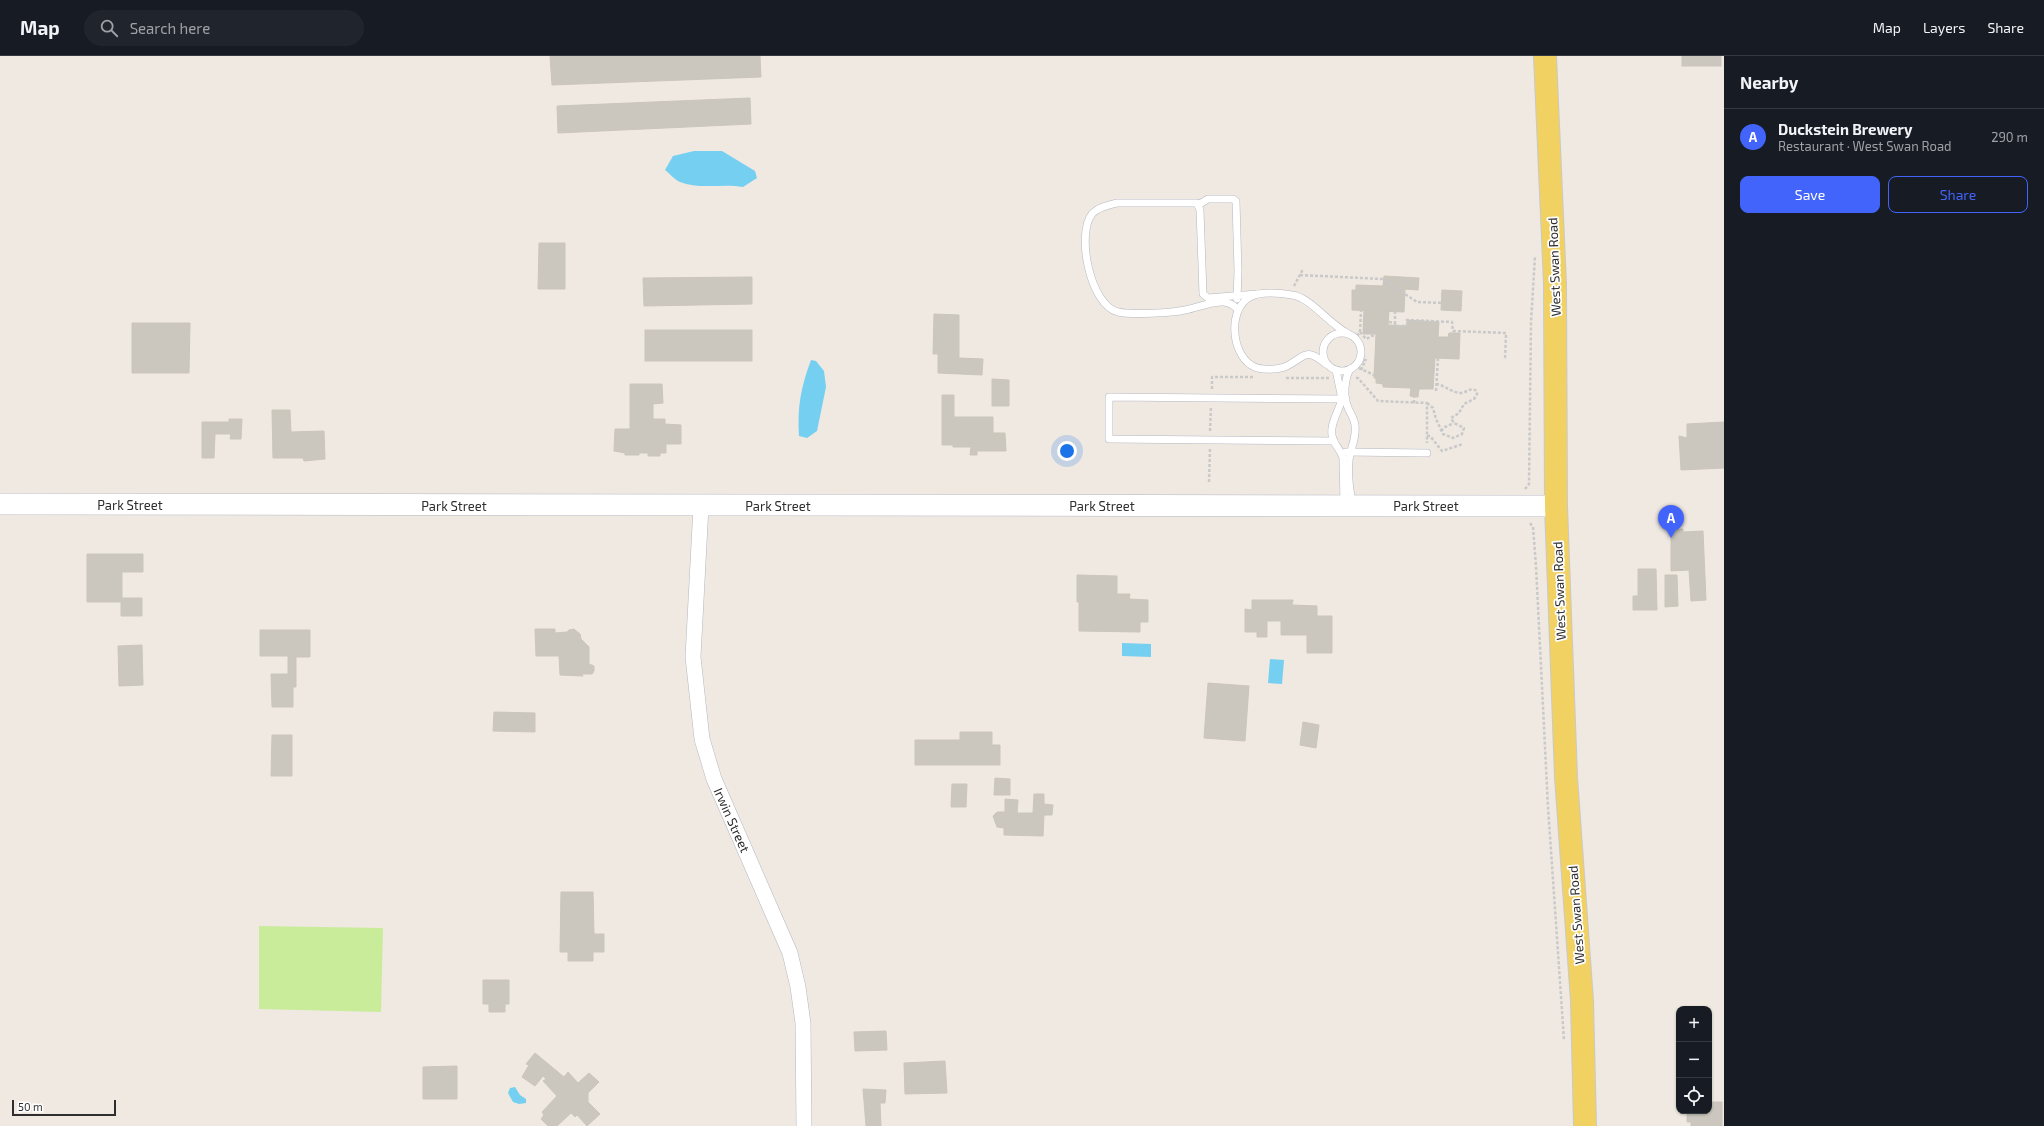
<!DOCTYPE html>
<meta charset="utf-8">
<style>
body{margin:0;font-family:"Exo 2",sans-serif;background:#20242c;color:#f1f3f6}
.controls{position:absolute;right:12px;bottom:12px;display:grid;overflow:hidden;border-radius:8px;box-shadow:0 1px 3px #0004}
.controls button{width:36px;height:36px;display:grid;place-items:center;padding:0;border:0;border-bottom:1px solid #363941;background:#171b24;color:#f1f3f6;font:20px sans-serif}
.scale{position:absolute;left:12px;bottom:10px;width:104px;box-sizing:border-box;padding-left:4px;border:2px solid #2e2e2e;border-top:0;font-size:11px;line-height:14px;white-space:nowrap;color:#2e2e2e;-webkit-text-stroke:3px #fff;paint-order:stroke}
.you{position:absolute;left:1067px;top:395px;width:14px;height:14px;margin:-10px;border:3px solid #fff;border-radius:50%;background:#1a73e8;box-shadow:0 0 0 6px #1a73e833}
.badge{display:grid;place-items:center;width:26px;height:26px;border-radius:50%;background:#4264fb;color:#fff;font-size:13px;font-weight:700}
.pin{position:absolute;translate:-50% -33px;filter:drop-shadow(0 1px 2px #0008)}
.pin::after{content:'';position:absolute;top:21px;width:14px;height:12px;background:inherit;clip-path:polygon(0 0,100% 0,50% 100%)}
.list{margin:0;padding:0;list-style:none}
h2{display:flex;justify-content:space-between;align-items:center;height:52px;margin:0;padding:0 16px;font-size:17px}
h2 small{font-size:13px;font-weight:400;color:#9ea1a6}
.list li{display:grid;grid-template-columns:26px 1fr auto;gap:12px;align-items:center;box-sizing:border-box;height:56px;padding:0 16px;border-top:1px solid #363941}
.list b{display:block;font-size:15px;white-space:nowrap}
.list p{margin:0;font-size:13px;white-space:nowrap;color:#9ea1a6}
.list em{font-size:13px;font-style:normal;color:#9ea1a6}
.actions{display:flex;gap:8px;padding:12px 16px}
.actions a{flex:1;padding:9px 0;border:1px solid #4264fb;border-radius:8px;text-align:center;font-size:14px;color:#4264fb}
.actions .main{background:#4264fb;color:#fff}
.icon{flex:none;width:22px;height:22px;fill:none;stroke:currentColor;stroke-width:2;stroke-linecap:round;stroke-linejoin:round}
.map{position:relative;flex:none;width:1724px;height:1070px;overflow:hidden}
header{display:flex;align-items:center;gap:24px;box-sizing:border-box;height:56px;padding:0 20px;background:#171b24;border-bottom:1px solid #363941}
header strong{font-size:19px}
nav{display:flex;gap:22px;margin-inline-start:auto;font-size:14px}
.search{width:280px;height:36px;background:#20242c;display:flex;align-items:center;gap:10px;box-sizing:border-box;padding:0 14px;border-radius:22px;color:#9ea1a6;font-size:15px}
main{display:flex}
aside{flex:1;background:#171b24}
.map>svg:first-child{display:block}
.pitch{fill:#c9ec9a}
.water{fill:#75cff0}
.building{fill:#cbc7bf;stroke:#cbc5ba}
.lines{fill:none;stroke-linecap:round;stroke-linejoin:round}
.lane-casing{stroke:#b4b7c1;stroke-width:8}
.street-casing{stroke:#b4b7c1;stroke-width:16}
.secondary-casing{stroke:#b4b7c1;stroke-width:22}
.primary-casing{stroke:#c9c9c9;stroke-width:24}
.path{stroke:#c9c9c9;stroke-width:2.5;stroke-dasharray:3 2;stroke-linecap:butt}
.lane{stroke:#fff;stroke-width:7}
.street{stroke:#fff;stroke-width:15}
.secondary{stroke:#fff;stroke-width:21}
.primary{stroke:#f2d163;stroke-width:22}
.labels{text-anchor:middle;stroke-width:3.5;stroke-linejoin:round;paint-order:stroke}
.street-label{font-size:13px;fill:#2e2e2e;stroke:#fff}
</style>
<header>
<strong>Map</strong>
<div class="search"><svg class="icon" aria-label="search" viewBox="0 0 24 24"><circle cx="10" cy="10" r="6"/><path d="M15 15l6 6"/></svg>Search here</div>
<nav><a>Map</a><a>Layers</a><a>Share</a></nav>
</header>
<main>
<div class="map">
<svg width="1724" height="1070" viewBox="0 0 1724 1070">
<rect width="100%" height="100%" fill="#efe9e1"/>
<!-- pitch -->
<path class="pitch" d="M259 870 383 872 381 956 259 953Z"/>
<!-- water -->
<g class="water">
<path d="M694 95H722L755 115 757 122 743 131C723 127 700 134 680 126 675 124 669 117 665 114L673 100Z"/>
<path d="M811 304 816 305 824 315 826 331 817 375 807 382 799 380C797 351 801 331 811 304Z"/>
<path d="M1122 587 1151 588V601L1122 600Z"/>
<path d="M1270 603 1284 604 1282 628 1268 627Z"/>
<path d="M515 1031 520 1039 526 1043V1047L519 1048 513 1046 508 1037 510 1032Z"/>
</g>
<!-- building -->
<g class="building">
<path d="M550 0H760L761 21 552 29Z"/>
<rect x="1682" y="0" width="39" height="10"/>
<path d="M750 42 751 68 558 77 557 50Z"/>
<path d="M539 187H565V233H538Z"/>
<path d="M1384 220 1419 222 1418 234 1405 233 1404 256 1352 254V234H1356V229L1383 230Z"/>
<path d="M752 221V248L644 250 643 222Z"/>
<path d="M1442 234 1462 235 1461 255 1441 254Z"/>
<path d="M1364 254 1389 255 1388 269 1407 270V264L1439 266 1438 281H1448L1449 277H1460L1459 303 1435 302 1433 333H1419L1418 341 1410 340 1411 332 1383 331V328L1376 327V322H1374L1376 278H1363Z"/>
<path d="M934 258 959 259V302L983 303 982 319 938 317V298H933Z"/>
<path d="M132 267H190L189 317H132Z"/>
<rect x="645" y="274" width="107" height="31"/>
<path d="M992 323 1009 324V350H992Z"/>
<path d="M630 328H662L663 347 653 348V363H665V368L681 369V388H666V397H660V400H648V397H639V399H625V397L614 395 615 373H630Z"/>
<path d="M942 339H954V361H993V377H1005L1006 395H977V399H970L971 391H953V389H942Z"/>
<path d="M272 354H290L291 376 324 375 325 403 304 405 303 402H273Z"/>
<path d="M229 363H242L241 383H230L231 378H215L214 402H202V366H229Z"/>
<path d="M1724 366V412L1681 414 1679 380 1687 382V368Z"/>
<path d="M1683 473V476L1703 475 1706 544 1691 545 1689 514 1671 515V474Z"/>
<path d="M87 498H143V516H122V542H142V560H121V546H87Z"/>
<path d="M1638 513H1656L1657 554H1633V540H1638Z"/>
<path d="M1077 519 1117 520V538H1130L1129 543 1148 544V566H1140V576L1079 575V546H1077Z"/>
<path d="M1665 519H1677L1678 550 1665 551Z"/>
<path d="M1252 544H1293L1292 549 1317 550V560H1332V597H1307V579H1281V565H1267V581H1257V576H1245V553L1252 554Z"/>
<path d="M535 573H555V577L567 576 569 574 574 573 580 578 581 583 589 591V608L594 610V615L592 618H582L583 620 560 619 559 600H536Z"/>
<path d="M260 574H310V601H296V631H293V651H272L271 618H288V600H260Z"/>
<path d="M142 589 143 629 119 630 118 590Z"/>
<path d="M1208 627 1249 630 1245 685 1204 682Z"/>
<path d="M494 656 535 657V676L493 675Z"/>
<path d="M1303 666 1319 669 1316 692 1300 689Z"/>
<path d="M960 676H992V689H1000V709H915V684H960Z"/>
<path d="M272 679H292V720H271Z"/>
<path d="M995 722 1010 723V739H994Z"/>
<path d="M952 728H967L966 751H951Z"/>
<path d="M1034 738H1044V748L1053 749 1052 759H1044L1043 780 1004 779V772L997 771 993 760 997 756H1005V743L1018 744 1017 757H1033Z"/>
<path d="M561 836H593L594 878H604V896H593V905H568V896H560Z"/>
<path d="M483 924H509V948H505V956H489V948H483Z"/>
<path d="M886 975 887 994 855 995 854 976Z"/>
<path d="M535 997 564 1021 568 1016 578 1027 589 1017 599 1026 588 1037V1046L600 1058 587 1070 577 1059 575 1061 571 1057 557 1070H548L541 1063 544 1059 542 1056 557 1040 543 1025 546 1023 543 1020 535 1030 522 1021 529 1009 526 1008Z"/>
<path d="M945 1005 947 1037 905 1038 904 1007Z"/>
<path d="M457 1010V1043H423V1011Z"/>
<path d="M863 1033 886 1034 885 1047H880L881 1070H866Z"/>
<path d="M1709 1046H1722V1070H1691V1066H1687V1056L1709 1055Z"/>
</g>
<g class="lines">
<!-- lane casing -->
<g class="lane-casing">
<g id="lane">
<path d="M1198 149 1208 143H1233L1236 145 1238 215 1237 243"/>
<path d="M1237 253C1234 249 1230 247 1224 246 1212 245 1197 252 1185 254 1172 257 1131 259 1118 256 1090 249 1076 178 1092 158 1098 151 1109 149 1117 147H1197L1200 154 1203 238 1208 242 1257 238"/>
<circle cx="1342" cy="296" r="19"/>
<path d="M1326 308C1305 291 1306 300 1287 310 1278 314 1259 315 1251 309 1231 296 1228 253 1250 241 1260 235 1281 237 1292 239 1310 241 1329 268 1347 277"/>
<path d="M1350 313C1345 322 1343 339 1347 349 1349 356 1354 361 1355 369 1357 383 1350 392 1349 405 1347 419 1350 434 1352 448"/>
<path d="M1334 385 1109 383V341L1342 343 1336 314"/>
<path d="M1346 396 1427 397"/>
<path d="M1344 449 1343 402C1341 394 1335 390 1333 383 1328 370 1339 355 1342 343H1346"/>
</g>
</g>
<!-- street casing -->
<g class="street-casing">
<path id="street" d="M701 450 693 601 702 683 714 723 790 897 798 931 803 967 804 1070"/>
</g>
<!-- secondary casing -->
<g class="secondary-casing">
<path id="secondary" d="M0 448 1556 450"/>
</g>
<!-- primary casing -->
<g class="primary-casing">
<path id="primary" d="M1545 0 1555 228 1556 450 1566 721 1582 945 1585 1070"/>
</g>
<!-- path -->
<g class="path">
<path d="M1300 219 1382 223 1417 246 1442 247"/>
<path d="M1294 230 1303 213"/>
<path d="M1389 266 1395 267V256"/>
<path d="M1395 267V270H1407V264L1452 266 1453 275 1506 277 1505 304"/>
<path d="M1360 276 1366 283 1376 278"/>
<path d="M1357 280 1360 276 1361 255"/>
<path d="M1359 309 1366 302"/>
<path d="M1359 312 1374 319"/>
<path d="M1361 314 1366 303"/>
<path d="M1286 322H1329"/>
<path d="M1356 322H1358L1378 345 1427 347V387"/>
<path d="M1212 333V321H1253"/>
<path d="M1436 335 1438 302"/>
<path d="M1414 347V340"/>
<path d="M1427 347 1433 352 1436 363 1443 378 1453 382 1462 378 1464 372 1454 367 1451 362 1459 357 1464 348 1474 343 1477 338V335C1470 331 1468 336 1461 337 1453 337 1445 330 1437 328"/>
<path d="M1210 375 1211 350"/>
<path d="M1441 375 1445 371 1454 367"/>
<path d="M1427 380H1430L1442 395 1463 388"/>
<path d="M1209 426 1210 392"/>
<path d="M1525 433 1529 428 1531 267 1535 200"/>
<path d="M1530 467 1533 471 1536 510 1548 751 1564 984"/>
</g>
<!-- lane -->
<use href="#lane" class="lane"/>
<!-- street -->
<use href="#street" class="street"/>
<!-- secondary -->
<use href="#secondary" class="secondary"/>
<!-- primary -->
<use href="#primary" class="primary"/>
</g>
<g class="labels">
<!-- street labels -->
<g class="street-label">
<text transform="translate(1554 211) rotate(-92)" y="5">West Swan Road</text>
<text x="130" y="454">Park Street</text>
<text x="454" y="455">Park Street</text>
<text x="778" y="455">Park Street</text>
<text x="1102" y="455">Park Street</text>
<text x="1426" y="455">Park Street</text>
<text transform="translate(1559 535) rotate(-92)" y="5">West Swan Road</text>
<text transform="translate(732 764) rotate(66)" y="5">Irwin Street</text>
<text transform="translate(1576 859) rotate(-94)" y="5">West Swan Road</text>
</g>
</g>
</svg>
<div class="controls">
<button>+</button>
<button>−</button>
<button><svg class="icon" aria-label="locate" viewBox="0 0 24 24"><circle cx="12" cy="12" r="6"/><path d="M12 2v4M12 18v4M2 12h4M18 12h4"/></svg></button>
</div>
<div class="scale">50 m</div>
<div class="you"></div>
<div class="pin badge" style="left:1671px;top:482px">A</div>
</div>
<aside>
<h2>Nearby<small></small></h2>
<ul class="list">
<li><span class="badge">A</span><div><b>Duckstein Brewery</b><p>Restaurant · West Swan Road</p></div><em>290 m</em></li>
</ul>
<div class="actions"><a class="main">Save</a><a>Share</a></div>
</aside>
</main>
